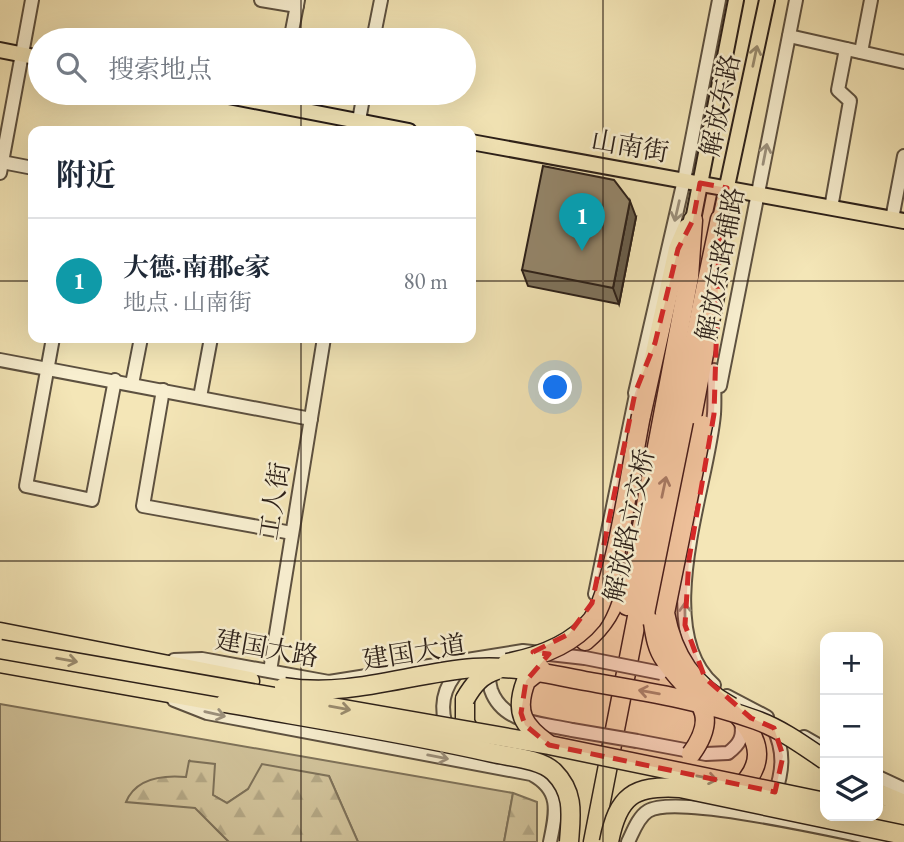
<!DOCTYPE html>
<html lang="zh">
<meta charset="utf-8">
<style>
body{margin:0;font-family:"EB Garamond","Noto Serif SC",serif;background:#f2f2f3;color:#1f2937}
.controls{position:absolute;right:21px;bottom:21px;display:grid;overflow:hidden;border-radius:14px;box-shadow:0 7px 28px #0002}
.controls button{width:63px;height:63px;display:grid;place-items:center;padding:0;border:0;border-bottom:2px solid #e0e1e3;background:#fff;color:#1f2937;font:35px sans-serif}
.you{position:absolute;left:556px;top:388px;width:24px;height:24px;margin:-18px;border:5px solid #fff;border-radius:50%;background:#1a73e8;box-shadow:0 0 0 10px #1a73e833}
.badge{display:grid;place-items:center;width:46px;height:46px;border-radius:50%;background:#8f2418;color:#fff;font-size:23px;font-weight:700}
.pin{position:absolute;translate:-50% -58px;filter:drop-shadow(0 2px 4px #0008)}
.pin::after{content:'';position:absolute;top:37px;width:24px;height:21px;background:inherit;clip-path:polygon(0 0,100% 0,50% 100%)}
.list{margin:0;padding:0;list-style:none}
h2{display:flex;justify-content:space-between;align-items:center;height:91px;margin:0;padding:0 28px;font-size:30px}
h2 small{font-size:23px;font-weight:400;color:#747a83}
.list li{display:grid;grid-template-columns:46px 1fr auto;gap:21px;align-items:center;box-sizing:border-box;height:126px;padding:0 28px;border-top:2px solid #e0e1e3}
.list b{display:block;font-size:26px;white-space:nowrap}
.list p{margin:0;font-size:23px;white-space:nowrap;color:#747a83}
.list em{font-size:23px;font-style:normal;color:#747a83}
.icon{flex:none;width:38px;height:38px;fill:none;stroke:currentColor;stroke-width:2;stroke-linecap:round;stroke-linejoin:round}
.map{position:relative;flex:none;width:904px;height:842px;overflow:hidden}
.search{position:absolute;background:#fff;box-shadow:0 7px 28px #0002;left:28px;top:28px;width:448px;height:77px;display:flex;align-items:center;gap:18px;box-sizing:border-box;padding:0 24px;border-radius:38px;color:#747a83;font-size:26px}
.panel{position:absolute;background:#fff;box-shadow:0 7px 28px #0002;left:28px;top:126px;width:448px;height:217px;border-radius:14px}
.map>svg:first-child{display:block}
.grass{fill:#d2c49c;stroke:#7e725a;stroke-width:2}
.forest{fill:url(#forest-firs);stroke:#7e725a;stroke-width:2}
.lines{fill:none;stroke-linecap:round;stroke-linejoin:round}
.minor-casing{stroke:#5d5140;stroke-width:16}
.major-casing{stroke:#2b1f18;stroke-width:18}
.highway-casing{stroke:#2b1f18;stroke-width:21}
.minor{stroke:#f8efd0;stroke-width:12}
.major{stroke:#f4e6b7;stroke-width:14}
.highway{stroke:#f4e6b7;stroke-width:18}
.minor-bridge-casing{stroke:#5d5140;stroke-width:16;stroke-linecap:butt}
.highway-bridge-casing{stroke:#2b1f18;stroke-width:21;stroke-linecap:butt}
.minor-bridge{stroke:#f8efd0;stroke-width:12}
.highway-bridge{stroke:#f4e6b7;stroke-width:18}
.wall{fill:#7f735c;stroke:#2b1f18;stroke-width:2}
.shaded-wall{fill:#685e4b;stroke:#2b1f18;stroke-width:2}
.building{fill:#94866b;stroke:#2b1f18;stroke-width:2}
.oneway{stroke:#9a8c6f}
.oneway2{stroke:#9c917d}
.marked{fill:#d62828;fill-opacity:0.2;stroke:#d62828;stroke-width:5;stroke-dasharray:14 9;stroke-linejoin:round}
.grid{fill:none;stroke:#2b1f18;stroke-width:2;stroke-opacity:0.55}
.labels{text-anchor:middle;stroke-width:5;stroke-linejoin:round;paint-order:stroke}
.street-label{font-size:26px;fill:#2b1f18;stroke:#f8efd0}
</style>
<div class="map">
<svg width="904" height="842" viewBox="0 0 904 842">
<defs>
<pattern id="forest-firs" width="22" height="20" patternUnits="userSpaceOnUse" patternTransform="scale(1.75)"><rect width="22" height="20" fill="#d2c49c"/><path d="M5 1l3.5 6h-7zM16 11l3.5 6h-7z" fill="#b4a886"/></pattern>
</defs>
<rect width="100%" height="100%" fill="#f4e6b7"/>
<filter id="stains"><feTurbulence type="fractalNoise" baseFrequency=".00286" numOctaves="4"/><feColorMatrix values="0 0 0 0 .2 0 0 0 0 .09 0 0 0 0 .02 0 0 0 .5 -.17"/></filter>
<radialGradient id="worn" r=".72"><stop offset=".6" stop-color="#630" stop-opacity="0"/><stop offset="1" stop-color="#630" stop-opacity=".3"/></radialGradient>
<!-- grass -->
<path class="grass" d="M0 704 513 793 504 842H358L329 776 248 789 227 803 213 795 190 761C180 797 206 819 229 842H0Z"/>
<!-- forest -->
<g class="forest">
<path d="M189 761 215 764 213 795 227 803 248 789 262 764 329 776 358 842H229L195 808 126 802C136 778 163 775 186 777Z"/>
<path d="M513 793 537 802V842H504Z"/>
</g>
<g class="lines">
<!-- minor casing -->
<g class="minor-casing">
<g id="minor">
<path d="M261 0 297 6"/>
<path d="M291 36 298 0"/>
<path d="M789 36 904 62"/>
<path d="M373 40 381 0"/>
<path d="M861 52 871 0"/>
<path d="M357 131 364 93"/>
<path d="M2 162 33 168"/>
<path d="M0 173 32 0"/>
<path d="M831 208 850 101 838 90 846 49"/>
<path d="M892 219 904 156"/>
<path d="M53 338 26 486 92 500 115 380"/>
<path d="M0 360 311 419"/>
<path d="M132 384 141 338"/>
<path d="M720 386 796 0"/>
<path d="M163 390 143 506 292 533"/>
<path d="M635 393 684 180 719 0"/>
<path d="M200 397 211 338"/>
<path d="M595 594 638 385"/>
<path d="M174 660 202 659 329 682 523 651 585 658"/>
<path d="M491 669C488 676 489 683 491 690 503 724 542 723 572 730"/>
<path d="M270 671 324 338"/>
<path d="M714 685C650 629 708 486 714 414 715 400 714 385 714 370"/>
<path d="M727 696 767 717"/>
<path d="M174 700 207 713 531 774C562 790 556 813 550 842"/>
<path d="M773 727C785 752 783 771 774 797"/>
<path d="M448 732C439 708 442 688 460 669"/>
<path d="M804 737 825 749"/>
<path d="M637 741 706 754 728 753C740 744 744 736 741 722"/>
<path d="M878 777 904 789"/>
<path d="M628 842C633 832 638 817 648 811 677 793 850 834 891 842"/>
</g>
</g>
<!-- major casing -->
<g class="major-casing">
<g id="major">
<path d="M0 50 40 58"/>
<path d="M213 93 409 131"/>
<path d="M471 142 904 221"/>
<path d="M720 219 767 0"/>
<path d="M693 220 736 0"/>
</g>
</g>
<!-- highway casing -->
<g class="highway-casing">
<g id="highway">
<path d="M641 416 678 249 687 228"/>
<path d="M627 606 689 277 693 220"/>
<path d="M653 623 718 280"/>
<path d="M0 632 250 681"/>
<path d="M585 641C604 625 614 608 620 584"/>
<path d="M0 663 225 703"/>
<path d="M465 699V722L475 742"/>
<path d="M735 792C766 766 762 742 737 714"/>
<path d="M878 793 904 804"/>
<path d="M878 813 904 818"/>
<path d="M593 842 642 591 720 219"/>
</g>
</g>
<!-- minor -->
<use href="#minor" class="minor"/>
<!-- major -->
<use href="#major" class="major"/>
<!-- highway -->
<use href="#highway" class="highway"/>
<!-- minor-bridge casing -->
<g class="minor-bridge-casing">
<g id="minor-bridge">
<path d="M585 658 661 673"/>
<path d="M572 730 637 741"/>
</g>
</g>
<!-- highway-bridge casing -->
<g class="highway-bridge-casing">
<g id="highway-bridge">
<path d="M703 425 665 613C673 656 693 686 732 707"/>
<path d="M653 623C655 636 657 649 665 660 689 697 725 707 691 754"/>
<path d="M0 649 549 745 825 802"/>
<path d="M507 663C538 657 571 646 592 620 615 590 632 459 641 416"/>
<path d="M541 669 526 681C514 712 523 726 548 744"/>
<path d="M284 687C349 698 410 673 474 668 511 665 548 674 585 681 642 691 701 700 756 720 781 729 803 745 825 760"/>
<path d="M465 699C473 685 481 675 497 670"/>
<path d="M225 703C315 719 405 733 493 753 511 757 541 759 554 772 575 793 571 815 569 842"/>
<path d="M609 842C618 796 633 785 680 788L904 835"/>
</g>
</g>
<!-- minor-bridge -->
<use href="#minor-bridge" class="minor-bridge"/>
<!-- highway-bridge -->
<use href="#highway-bridge" class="highway-bridge"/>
</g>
<!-- wall -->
<path class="wall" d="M636 217 619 304 528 286 522 270Z"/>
<!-- shaded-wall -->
<path class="shaded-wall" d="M630 201 636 217 619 304 613 288Z"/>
<!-- building -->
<path class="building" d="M543 166 614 180 630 201 613 288 522 270Z"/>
<!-- one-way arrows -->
<defs><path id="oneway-shaft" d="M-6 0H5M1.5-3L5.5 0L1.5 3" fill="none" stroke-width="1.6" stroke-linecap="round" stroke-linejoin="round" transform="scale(1.75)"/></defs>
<g class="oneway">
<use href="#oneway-shaft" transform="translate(755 56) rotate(-78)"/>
<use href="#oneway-shaft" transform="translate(664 487) rotate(-78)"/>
<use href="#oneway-shaft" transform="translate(67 660) rotate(10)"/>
<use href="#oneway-shaft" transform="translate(649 692) rotate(-170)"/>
<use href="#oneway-shaft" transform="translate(340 708) rotate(10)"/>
<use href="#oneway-shaft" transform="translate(707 778) rotate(11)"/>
</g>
<g class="oneway2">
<use href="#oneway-shaft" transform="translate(765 154) rotate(-79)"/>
<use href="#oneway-shaft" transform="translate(677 211) rotate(103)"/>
<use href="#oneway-shaft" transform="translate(685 613) rotate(-91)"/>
<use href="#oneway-shaft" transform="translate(215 714) rotate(13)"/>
<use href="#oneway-shaft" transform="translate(438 757) rotate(11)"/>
</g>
<!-- marked area -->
<path class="marked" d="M700 183 727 188 720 219 714 414 689 559 685 625 705 678 751 718 774 728 783 756 775 792 549 745 525 725 521 713 526 681 549 654 533 652 569 634 592 603 635 393 655 343 678 249 693 220Z"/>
<!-- grid -->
<path class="grid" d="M301 0V40M603 0V842M301 93V131M0 281H33M471 281H904M301 338V842M0 561H904"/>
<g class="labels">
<!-- street labels -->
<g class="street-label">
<text transform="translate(720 105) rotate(-78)" y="9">解放东路</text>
<text transform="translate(630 146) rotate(10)" y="9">山南街</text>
<text transform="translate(720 264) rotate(-79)" y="9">解放东路辅路</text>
<text transform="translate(274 501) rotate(-81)" y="9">工人街</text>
<text transform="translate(629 525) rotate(-78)" y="9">解放路立交桥</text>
<text transform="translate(267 648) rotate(10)" y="9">建国大路</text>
<text transform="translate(414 652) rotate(-9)" y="9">建国大道</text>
</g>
</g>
<rect width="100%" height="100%" filter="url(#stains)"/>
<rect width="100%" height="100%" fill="url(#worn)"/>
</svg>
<div class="controls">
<button>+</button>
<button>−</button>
<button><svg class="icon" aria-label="layers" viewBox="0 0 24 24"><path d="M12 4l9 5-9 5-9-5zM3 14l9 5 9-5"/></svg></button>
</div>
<div class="you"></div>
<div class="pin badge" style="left:582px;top:251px;background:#0f9aa8">1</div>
<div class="search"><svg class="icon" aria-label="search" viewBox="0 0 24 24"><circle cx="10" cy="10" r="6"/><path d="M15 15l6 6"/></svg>搜索地点</div>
<section class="panel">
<h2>附近<small></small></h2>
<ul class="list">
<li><span class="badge" style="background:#0f9aa8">1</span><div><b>大德·南郡e家</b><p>地点 · 山南街</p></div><em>80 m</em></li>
</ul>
</section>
</div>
